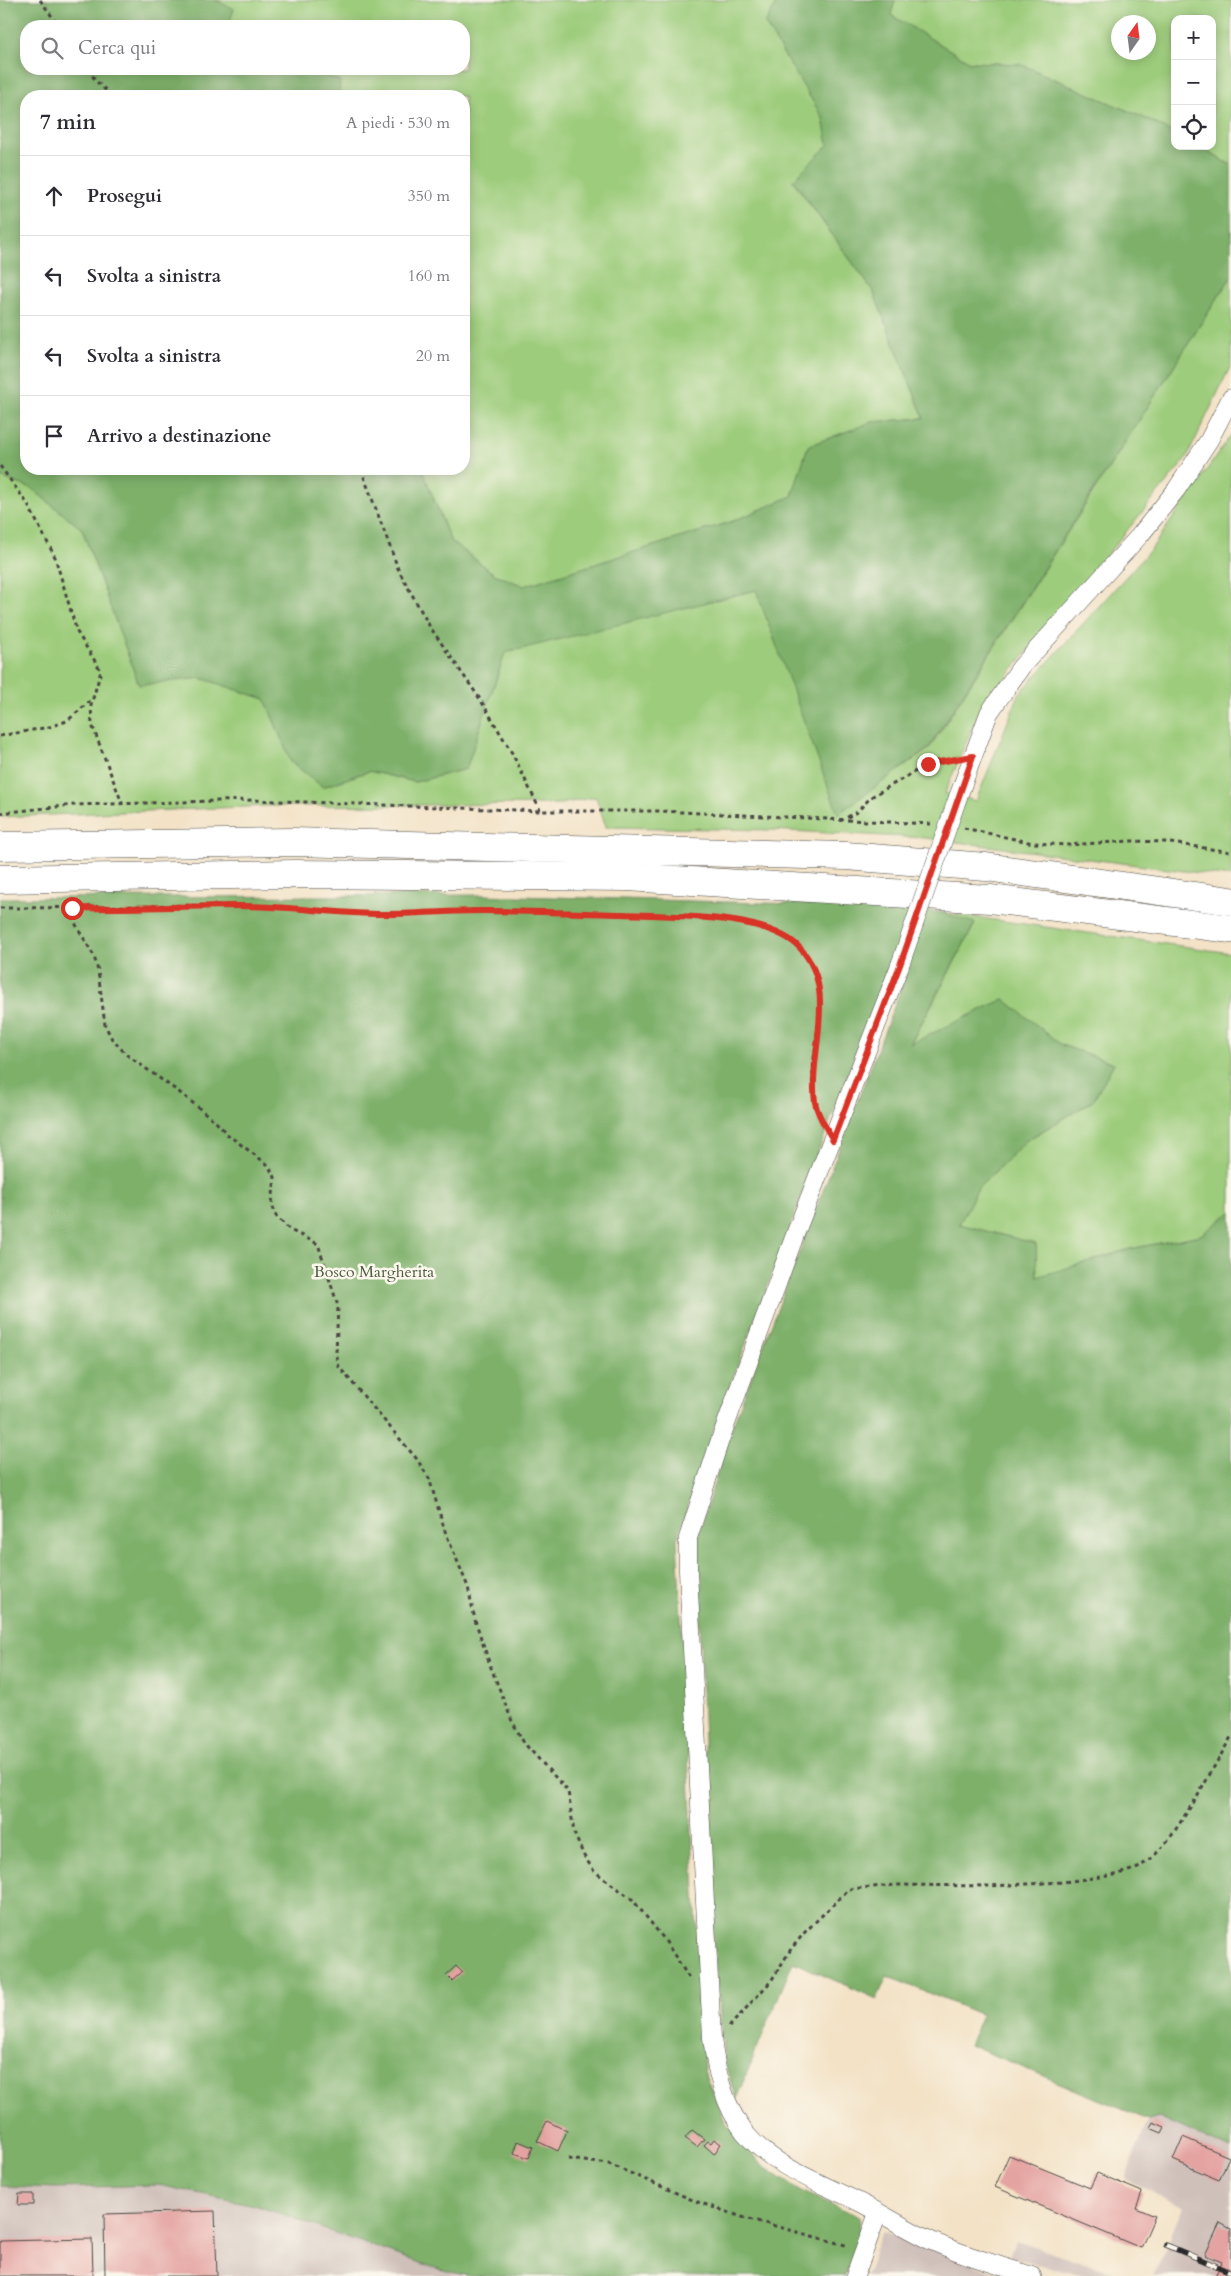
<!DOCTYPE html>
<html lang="it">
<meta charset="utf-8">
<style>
body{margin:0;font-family:Cardo,serif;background:#f7f7f7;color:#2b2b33}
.controls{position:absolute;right:15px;top:15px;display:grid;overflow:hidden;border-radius:10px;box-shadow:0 2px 12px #0003}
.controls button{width:45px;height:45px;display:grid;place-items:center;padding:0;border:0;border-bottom:1px solid #e1e1e2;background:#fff;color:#2b2b33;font:25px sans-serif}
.compass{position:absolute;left:1111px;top:15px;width:45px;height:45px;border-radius:50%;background:#fff;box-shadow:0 2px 12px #0003;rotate:14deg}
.stop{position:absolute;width:15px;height:15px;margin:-11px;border:4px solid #d93025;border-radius:50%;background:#fff}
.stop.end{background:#d93025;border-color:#fff;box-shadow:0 1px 5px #0008}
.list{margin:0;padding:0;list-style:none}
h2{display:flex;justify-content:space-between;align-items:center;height:65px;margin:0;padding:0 20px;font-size:21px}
h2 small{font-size:16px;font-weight:400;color:#7c7c81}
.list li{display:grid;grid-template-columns:32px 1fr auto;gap:15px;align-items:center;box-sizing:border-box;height:80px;padding:0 20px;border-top:1px solid #e1e1e2}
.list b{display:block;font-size:19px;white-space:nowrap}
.list em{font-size:16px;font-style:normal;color:#7c7c81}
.icon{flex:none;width:28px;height:28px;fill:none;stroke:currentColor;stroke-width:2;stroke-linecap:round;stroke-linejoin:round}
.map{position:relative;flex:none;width:1231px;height:2276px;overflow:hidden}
.search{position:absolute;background:#fff;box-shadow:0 2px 12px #0003;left:20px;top:20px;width:450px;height:55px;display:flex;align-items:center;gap:12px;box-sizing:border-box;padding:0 18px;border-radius:20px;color:#7c7c81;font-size:19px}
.panel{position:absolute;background:#fff;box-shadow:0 2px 12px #0003;left:20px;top:90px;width:450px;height:385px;border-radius:20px}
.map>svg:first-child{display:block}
.industrial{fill:#cfc0ba}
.green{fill:#9dcc7b;stroke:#647c53;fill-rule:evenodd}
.forest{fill:#7eb06b;stroke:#546e4b}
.building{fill:#e4a2a0}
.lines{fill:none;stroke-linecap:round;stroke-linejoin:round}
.minor-casing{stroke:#494642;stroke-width:19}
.motorway-casing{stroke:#494642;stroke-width:29}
.path{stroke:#494642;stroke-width:3;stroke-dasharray:4 4;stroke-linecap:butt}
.minor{stroke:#fff;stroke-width:18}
.motorway{stroke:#fff;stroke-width:28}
.rail-casing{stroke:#2b2b2b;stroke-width:5.5}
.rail{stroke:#fbf7ec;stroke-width:4;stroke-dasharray:11;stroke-linecap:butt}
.minor-bridge-casing{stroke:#494642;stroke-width:19;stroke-linecap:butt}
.minor-bridge{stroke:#fff;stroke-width:18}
.route{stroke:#d93025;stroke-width:6}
.labels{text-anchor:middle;stroke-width:5;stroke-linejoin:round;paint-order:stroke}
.park-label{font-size:16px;fill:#4d5b43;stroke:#fbf7ec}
</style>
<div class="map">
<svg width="1231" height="2276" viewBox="0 0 1231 2276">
<rect width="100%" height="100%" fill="#fbf7ec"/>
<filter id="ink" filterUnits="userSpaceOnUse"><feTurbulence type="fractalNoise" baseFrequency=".02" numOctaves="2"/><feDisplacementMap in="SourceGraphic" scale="10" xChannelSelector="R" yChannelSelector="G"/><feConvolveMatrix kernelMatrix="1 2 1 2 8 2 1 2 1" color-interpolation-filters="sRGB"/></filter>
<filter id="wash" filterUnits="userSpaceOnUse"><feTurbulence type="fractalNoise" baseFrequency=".0096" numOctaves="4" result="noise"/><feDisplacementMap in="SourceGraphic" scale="20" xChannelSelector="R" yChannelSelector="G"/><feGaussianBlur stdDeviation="1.12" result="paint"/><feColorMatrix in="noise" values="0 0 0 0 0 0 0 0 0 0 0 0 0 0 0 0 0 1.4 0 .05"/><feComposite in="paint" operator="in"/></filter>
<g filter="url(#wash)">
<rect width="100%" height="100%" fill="#f3e2c6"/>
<!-- industrial -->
<g class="industrial">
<path d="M1159 2117 1231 2150V2276H1154L1183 2206 1125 2179 1148 2120Z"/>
<path d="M158 2185 255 2205 432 2267 469 2276H0V2186L58 2188Z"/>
<path d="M882 2231 1004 2276H866Z"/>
<path d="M1016 2240 1052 2252 1123 2276H1083L1010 2257Z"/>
</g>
<!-- green -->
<g class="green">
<path d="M215 0H778L766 24 823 118 828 145 793 181 873 291 924 418 872 422 808 446 792 496 731 522 524 586 494 574 450 540 422 469H464V96H339V81L307 69H464V26H228L234 9Z"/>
<path d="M895 0H1231V165L1197 146H1212V19H1175V134L1149 120 1020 64 970 62 890 15ZM1118 22H1148V52H1118Z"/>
<path d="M1231 277V365L1186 459 980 709 945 793 976 801 1019 694 1152 548 1231 435V877L925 838 770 830 606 827 596 797 560 804 268 806 0 817V477L31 488 82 529 139 685 201 678 265 699 291 762 323 787 369 771 415 782 466 769 505 653 580 624 757 590 838 813 929 749Z"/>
<path d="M938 912 1231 953V1212L1201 1235 1130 1249 1037 1278 1036 1244 959 1224 978 1188 1027 1140 1093 1101 1114 1063 1061 1045 1004 999 910 1045 975 924Z"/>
</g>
<!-- forest -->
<g class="forest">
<path d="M0 0H215L234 9 228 26H26V69H307L340 81 339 96H26V469H422L450 540 494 574 524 586 731 522 792 496 808 446 872 422 924 418 873 291 793 180 828 145 823 118 765 24 778 0H895L891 15 970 62 1020 64 1149 120 1175 134V146H1197L1231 165V277L928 749 838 814 756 590 505 653 466 769 415 782 369 771 323 787 291 762 265 699 201 678 139 685 82 529 31 488 0 477Z"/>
<path d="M482 895 904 907 938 912 975 923 910 1044 1004 999 1061 1045 1114 1063 1093 1101 1027 1140 978 1188 959 1224 1036 1244 1037 1277 1130 1249 1201 1235 1231 1212V2150L1159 2117 1148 2120 969 2045 982 2015 887 1976 877 1999 793 1962 736 2099 724 2060 711 1916 696 1541 732 1427 908 970 890 962 717 1420 677 1539 704 2071 726 2124 764 2167 801 2191 860 2217 858 2243 845 2276H469L432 2267 255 2205 158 2185 58 2188 0 2186V898Z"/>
</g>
<g id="blocks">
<!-- building -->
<g class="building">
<path d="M456 1966 462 1972 452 1981 446 1975Z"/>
<path d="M547 2121 567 2131 558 2151 537 2141Z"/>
<path d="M1153 2122 1165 2127 1162 2133 1150 2128Z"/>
<path d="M692 2130 704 2139 697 2147 685 2138Z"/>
<path d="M1183 2137 1229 2157 1219 2180 1173 2160Z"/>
<path d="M714 2139 721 2144 714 2154 704 2145 708 2141 711 2143Z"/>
<path d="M518 2141 533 2147 529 2158 514 2153Z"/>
<path d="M1009 2155 1090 2188 1097 2173 1142 2192 1136 2208 1155 2216 1141 2248 995 2187Z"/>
<path d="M19 2194H33V2205H18Z"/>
<path d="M215 2211 217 2276H105L104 2214Z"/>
<path d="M1220 2223 1231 2229V2276H1215L1222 2262 1205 2255Z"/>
<path d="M92 2239 93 2276H0V2241Z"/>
</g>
</g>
</g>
<g filter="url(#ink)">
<use href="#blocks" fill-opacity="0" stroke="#494642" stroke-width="1"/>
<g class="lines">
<!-- minor casing -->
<g class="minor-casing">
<g id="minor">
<path d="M958 797 989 713 1021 667 1141 534 1176 490 1209 440 1231 398"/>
<path d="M900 965 796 1232 719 1443 688 1538V1571L712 2038C716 2072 724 2105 745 2133 771 2164 809 2178 844 2195 872 2207 897 2224 925 2238 958 2254 996 2264 1032 2276"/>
<path d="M855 2276 878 2213"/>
</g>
</g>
<!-- motorway casing -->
<g class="motorway-casing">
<g id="motorway">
<path d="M0 846 293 842 846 856 986 867 1231 901"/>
<path d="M0 879 295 874 627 877 990 899 1231 929"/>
</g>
</g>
<!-- path -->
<g class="path">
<path d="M40 0 59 26"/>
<path d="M88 69 96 81 112 96"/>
<path d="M0 466 27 503 55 557 77 632 101 671 91 705 92 725 122 803"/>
<path d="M361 469 399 571 430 627 480 699 512 753 540 810"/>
<path d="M0 736 49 727 67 721 90 701"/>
<path d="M0 813 74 805 252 800 541 811H660L931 824"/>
<path d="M840 821 857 812 871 797 928 764 955 759"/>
<path d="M964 828 1033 843 1066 845 1132 841 1164 842 1231 852"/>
<path d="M0 908C81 908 162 905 242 906 288 906 334 913 381 914 413 915 447 911 479 911 527 910 575 913 623 914 669 916 766 913 799 947 846 994 795 1065 821 1118"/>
<path d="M72 908 75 923 94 956 98 971 105 1025 112 1039 127 1055 183 1095 215 1121 228 1135 267 1164 275 1177 272 1204 276 1216 290 1230 318 1244 338 1306 336 1352 339 1367 416 1458 429 1478 445 1531 468 1587 475 1620 490 1665 512 1721 524 1743 568 1791 574 1833 584 1856 594 1871 632 1899 664 1939 691 1981"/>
<path d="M729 2027 771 1981 791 1949 805 1932 849 1889 896 1885 990 1886 1064 1882 1115 1875 1138 1868 1153 1857 1168 1841 1197 1797 1231 1737"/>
<path d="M568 2159 609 2164 695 2201 742 2217 849 2246"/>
</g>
<!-- minor -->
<use href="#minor" class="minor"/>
<!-- motorway -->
<use href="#motorway" class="motorway"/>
<!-- rail casing -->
<g class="rail-casing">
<path id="rail" d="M1166 2245 1231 2272"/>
</g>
<!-- rail -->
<use href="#rail" class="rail"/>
<!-- minor-bridge casing -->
<g class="minor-bridge-casing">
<path id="minor-bridge" d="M900 965 958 797"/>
</g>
<!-- minor-bridge -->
<use href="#minor-bridge" class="minor-bridge"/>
</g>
</g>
<g class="lines" filter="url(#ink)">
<!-- route -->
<path class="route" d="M72 908C129 909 185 906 242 906 289 906 336 914 383 914 416 914 449 911 482 911 529 911 576 913 623 914 669 916 767 913 800 948 839 990 808 1052 815 1102 817 1115 827 1129 833 1140L900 965 973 756 928 764"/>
</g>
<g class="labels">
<!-- park labels -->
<g class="park-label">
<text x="374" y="1277">Bosco Margherita</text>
</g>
</g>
</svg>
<div class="controls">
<button>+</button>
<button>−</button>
<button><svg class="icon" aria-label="locate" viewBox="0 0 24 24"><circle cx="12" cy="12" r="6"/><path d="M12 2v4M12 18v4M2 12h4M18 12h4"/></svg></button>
</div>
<svg class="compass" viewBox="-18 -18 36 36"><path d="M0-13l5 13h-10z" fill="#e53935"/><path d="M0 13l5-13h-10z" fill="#7c7c81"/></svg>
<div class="stop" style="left:72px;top:908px"></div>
<div class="stop end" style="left:928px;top:764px"></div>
<div class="search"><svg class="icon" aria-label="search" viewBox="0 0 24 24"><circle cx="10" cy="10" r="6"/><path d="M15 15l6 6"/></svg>Cerca qui</div>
<section class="panel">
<h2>7 min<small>A piedi · 530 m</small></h2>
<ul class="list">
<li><svg class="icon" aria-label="ahead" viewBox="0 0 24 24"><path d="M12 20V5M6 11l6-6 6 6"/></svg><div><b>Prosegui</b></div><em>350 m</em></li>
<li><svg class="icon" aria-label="left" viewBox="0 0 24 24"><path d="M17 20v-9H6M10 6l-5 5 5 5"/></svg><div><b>Svolta a sinistra</b></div><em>160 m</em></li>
<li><svg class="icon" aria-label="left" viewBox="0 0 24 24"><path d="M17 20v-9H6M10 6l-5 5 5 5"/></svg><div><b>Svolta a sinistra</b></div><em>20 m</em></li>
<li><svg class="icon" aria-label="arrive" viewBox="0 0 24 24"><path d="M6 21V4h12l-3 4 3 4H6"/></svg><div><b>Arrivo a destinazione</b></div></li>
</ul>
</section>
</div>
